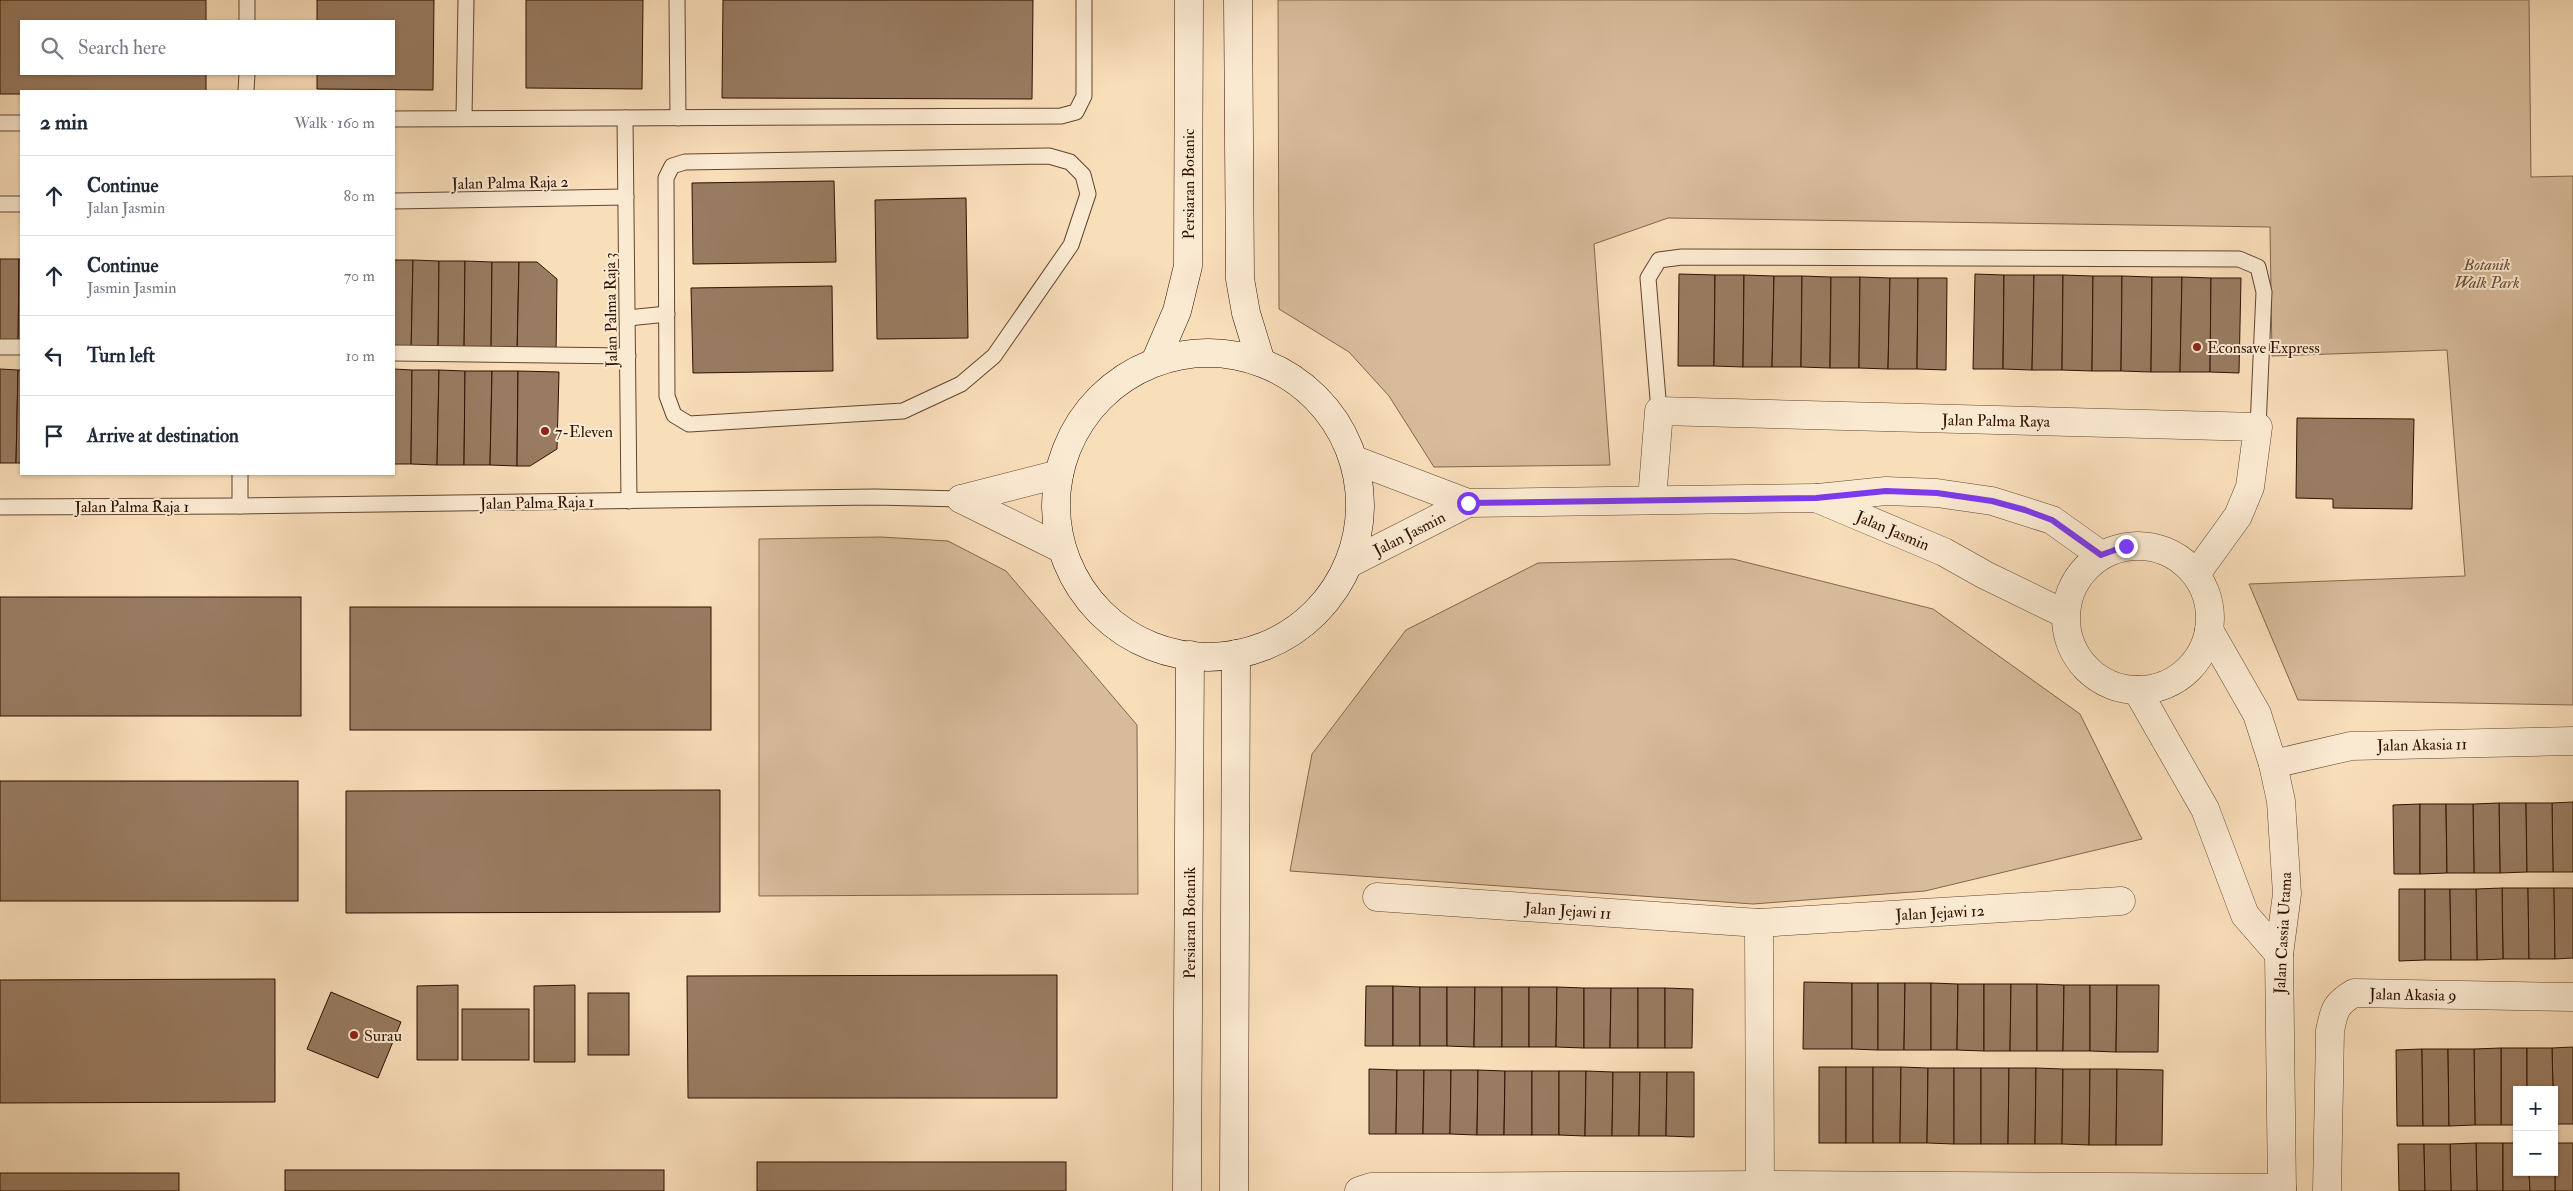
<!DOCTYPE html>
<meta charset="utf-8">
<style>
body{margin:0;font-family:"IM FELL Double Pica",serif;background:#f2f2f3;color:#1f2937}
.controls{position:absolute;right:15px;bottom:15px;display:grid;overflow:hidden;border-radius:0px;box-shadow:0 1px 4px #0004}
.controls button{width:45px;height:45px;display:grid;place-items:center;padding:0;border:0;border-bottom:1px solid #e0e1e3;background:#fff;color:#1f2937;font:25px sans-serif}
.stop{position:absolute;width:15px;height:15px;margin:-11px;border:4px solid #7c3aed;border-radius:50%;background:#fff}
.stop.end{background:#7c3aed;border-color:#fff;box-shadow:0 1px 5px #0008}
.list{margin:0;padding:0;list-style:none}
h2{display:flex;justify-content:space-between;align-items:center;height:65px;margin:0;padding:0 20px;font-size:21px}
h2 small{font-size:16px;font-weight:400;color:#747a83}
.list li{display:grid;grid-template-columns:32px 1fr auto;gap:15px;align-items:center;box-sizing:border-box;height:80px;padding:0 20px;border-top:1px solid #e0e1e3}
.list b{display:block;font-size:19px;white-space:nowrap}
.list p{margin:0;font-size:16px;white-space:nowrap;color:#747a83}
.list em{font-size:16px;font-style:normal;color:#747a83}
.icon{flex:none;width:28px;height:28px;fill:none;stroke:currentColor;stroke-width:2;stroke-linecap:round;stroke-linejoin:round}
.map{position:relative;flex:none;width:2573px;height:1191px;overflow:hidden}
.search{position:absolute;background:#fff;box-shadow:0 1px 4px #0004;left:20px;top:20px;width:375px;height:55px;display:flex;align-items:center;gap:12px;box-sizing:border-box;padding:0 18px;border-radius:0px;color:#747a83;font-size:19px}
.panel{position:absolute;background:#fff;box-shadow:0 1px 4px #0004;left:20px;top:90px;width:375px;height:385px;border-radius:0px}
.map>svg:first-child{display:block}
.green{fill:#d7bb9b;stroke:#83664e}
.building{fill:#987b61;stroke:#2f1001}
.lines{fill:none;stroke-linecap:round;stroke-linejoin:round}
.service-casing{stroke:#62442f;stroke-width:17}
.minor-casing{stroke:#62442f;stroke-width:29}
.secondary-casing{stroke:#2f1001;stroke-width:29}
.service{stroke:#fbead2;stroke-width:15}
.minor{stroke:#fbead2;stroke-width:28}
.secondary{stroke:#fbead2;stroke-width:28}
.route{stroke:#7c3aed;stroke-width:6}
.poi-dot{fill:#8f2418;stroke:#fbead2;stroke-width:2}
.labels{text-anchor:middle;stroke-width:4;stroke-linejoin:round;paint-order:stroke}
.street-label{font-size:16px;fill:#2f1001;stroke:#fbead2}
.park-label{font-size:16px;font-style:italic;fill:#6a4c37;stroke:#fbead2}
.poi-label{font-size:16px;fill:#2f1001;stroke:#fbead2;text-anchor:start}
</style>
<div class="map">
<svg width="2573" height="1191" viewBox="0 0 2573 1191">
<rect width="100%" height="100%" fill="#f9deba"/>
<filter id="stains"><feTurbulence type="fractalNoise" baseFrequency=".004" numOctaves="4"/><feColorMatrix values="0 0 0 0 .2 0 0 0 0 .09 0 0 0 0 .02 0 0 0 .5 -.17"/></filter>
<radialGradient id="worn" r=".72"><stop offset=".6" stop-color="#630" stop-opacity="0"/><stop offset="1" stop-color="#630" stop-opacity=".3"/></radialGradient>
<!-- green -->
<g class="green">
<path d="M1278 0H2529L2531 177 2573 176V705L2298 700 2249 584 2465 576 2447 350 2272 356 2270 227 1668 218 1594 244 1610 465 1434 467 1389 396 1349 352 1279 309Z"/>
<path d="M881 537 948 541 1006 571 1137 725 1138 894 759 896V539Z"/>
<path d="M1733 559 1933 609 2080 714 2142 839 1925 891 1753 904 1290 871 1312 754 1406 630 1538 563Z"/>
</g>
<!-- building -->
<g class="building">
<path d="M0 0H206V21H21V74H206V91H21V94H0Z"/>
<path d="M317 0H434L433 90 317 89V74H394V21H317Z"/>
<path d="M526 0H643L642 89 526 88Z"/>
<path d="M723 0H1033L1032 99 722 98Z"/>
<path d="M834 181 836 262 693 264 692 183Z"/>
<path d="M966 198 968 338 877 339 875 200Z"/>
<path d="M0 259H19L18 351H0Z"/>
<path d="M19 259H21V351H18Z"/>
<path d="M394 260H413L411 353H394Z"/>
<path d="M413 260 439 261 438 354 411 353Z"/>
<path d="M439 261H465L464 354H438Z"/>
<path d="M465 261 492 262 491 354H464Z"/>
<path d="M492 262H519L517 355 491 354Z"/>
<path d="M519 262H537L557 279 556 355H517Z"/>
<path d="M1679 274 1715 275 1714 366H1678Z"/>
<path d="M1975 274 2004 275 2003 369H1973Z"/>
<path d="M1715 275H1744L1743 367 1714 366Z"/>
<path d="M1744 275 1774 276 1772 367H1743Z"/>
<path d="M2004 275H2034L2032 370 2003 369Z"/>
<path d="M2034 275H2063L2062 370H2032Z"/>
<path d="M2063 275 2093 276 2092 371 2062 370Z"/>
<path d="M1774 276H1802L1801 367H1772Z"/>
<path d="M1802 276 1831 277 1830 368 1801 367Z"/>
<path d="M2093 276H2122L2121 371H2092Z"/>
<path d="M2122 276 2152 277 2151 372 2121 371Z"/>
<path d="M1831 277H1860L1859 368H1830Z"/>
<path d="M1860 277 1890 278 1888 369 1859 368Z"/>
<path d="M2152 277H2182L2180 372H2151Z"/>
<path d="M2182 277 2211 278 2210 372H2180Z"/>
<path d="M1890 278H1918L1917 369H1888Z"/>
<path d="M1918 278H1947L1946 370 1917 369Z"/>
<path d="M2211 278H2241L2239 373 2210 372Z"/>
<path d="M832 286 833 371 693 373 691 288Z"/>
<path d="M0 369 18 370 16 463H0Z"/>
<path d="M394 369 412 370 411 464H394Z"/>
<path d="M18 370H21V463H16Z"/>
<path d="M412 370H439L437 465 411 464Z"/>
<path d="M439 370 465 371 464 465H437Z"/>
<path d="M465 371H492L490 465H464Z"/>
<path d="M492 371H518L517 466 490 465Z"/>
<path d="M518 371 559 372 557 449 530 466H517Z"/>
<path d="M2297 418 2414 419 2412 509 2333 508V499L2296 498Z"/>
<rect x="0" y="597" width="301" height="119"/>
<rect x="350" y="607" width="361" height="123"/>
<rect x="0" y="781" width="298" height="120"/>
<path d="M720 790V912L346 913V791Z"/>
<path d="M2573 802V872H2553L2552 803Z"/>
<path d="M2499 803H2526L2527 872 2500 873Z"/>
<path d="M2499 803 2500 873H2474L2473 804Z"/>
<path d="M2526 803H2552L2553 872H2527Z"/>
<path d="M2420 804V874H2394L2393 805Z"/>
<path d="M2420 804H2446L2447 873 2420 874Z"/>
<path d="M2446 804H2473L2474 873H2447Z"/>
<path d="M2502 888H2528L2529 959H2503Z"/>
<path d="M2502 888 2503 959 2477 960 2476 889Z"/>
<path d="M2528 888H2554L2555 959H2529Z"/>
<path d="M2554 888H2573V958L2555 959Z"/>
<path d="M2399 889H2425V960L2399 961Z"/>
<path d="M2425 889H2450L2451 960H2425Z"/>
<path d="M2450 889H2476L2477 960H2451Z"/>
<path d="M1057 975V1098H688L687 976Z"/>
<path d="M275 979V1102L0 1103V980Z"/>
<path d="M1804 982 1852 983V1049H1803Z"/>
<path d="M1852 983H1878V1050L1852 1049Z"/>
<path d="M1878 983H1905L1904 1050H1878Z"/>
<path d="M1905 983H1931V1050H1904Z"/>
<path d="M1931 983 1958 984 1957 1050H1931Z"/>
<path d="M1958 984H1984V1051L1957 1050Z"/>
<path d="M1984 984H2011L2010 1051H1984Z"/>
<path d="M2011 984H2037V1051H2010Z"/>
<path d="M2037 984 2064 985 2063 1051H2037Z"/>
<path d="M458 985V1060H417V986Z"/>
<path d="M575 985V1062H534V986Z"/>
<path d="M2064 985H2090V1051H2063Z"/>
<path d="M2090 985H2117L2116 1052 2090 1051Z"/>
<path d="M2117 985H2159L2158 1052H2116Z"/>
<path d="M1366 986H1393V1046H1365Z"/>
<path d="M1393 986 1420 987V1046H1393Z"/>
<rect x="1420" y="987" width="27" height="59"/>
<path d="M1447 987H1475L1474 1047 1447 1046Z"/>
<path d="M1475 987H1502V1047H1474Z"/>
<rect x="1502" y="987" width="27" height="60"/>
<path d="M1529 987H1557L1556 1047H1529Z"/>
<path d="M1557 987 1584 988V1048L1556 1047Z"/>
<path d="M1584 988H1611L1610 1048H1584Z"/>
<path d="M1611 988H1638V1048H1610Z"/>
<rect x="1638" y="988" width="27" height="60"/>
<path d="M1665 988 1693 989 1692 1048H1665Z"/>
<path d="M331 992 401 1022 378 1078 307 1049Z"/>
<rect x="588" y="993" width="41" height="62"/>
<rect x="462" y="1009" width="67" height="51"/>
<path d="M2573 1047V1124H2554L2552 1048Z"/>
<path d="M2501 1048H2527V1090H2517V1125H2501Z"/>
<path d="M2501 1048V1125H2475L2474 1049Z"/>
<path d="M2527 1048H2552L2553 1090H2527Z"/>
<path d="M2422 1049 2423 1126H2397L2396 1050Z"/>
<path d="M2422 1049H2448L2449 1126H2423Z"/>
<path d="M2448 1049H2474L2475 1125 2449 1126Z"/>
<rect x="1819" y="1067" width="27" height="76"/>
<rect x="1846" y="1067" width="27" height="76"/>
<path d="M1873 1067H1901L1900 1143H1873Z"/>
<path d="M1901 1067 1928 1068 1927 1143H1900Z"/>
<path d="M1928 1068H1954V1144L1927 1143Z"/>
<rect x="1954" y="1068" width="27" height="76"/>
<path d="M1981 1068H2009L2008 1144H1981Z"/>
<path d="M2009 1068H2036L2035 1144H2008Z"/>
<path d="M2036 1068 2063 1069 2062 1144H2035Z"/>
<path d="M1369 1069 1397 1070 1396 1134H1369Z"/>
<path d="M2063 1069H2090L2089 1145 2062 1144Z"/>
<path d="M2090 1069H2117L2116 1145H2089Z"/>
<path d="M2117 1069 2163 1070 2162 1145H2116Z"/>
<path d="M1397 1070H1424L1423 1134H1396Z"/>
<path d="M1424 1070H1451L1450 1134H1423Z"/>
<path d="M1451 1070H1478L1477 1135 1450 1134Z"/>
<path d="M1478 1070 1505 1071 1504 1135H1477Z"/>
<path d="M1505 1071H1532V1135H1504Z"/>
<rect x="1532" y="1071" width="27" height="64"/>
<path d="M1559 1071H1586L1585 1136 1559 1135Z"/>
<path d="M1586 1071 1613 1072 1612 1136H1585Z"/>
<path d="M1613 1072H1640L1639 1136H1612Z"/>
<path d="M1640 1072H1667L1666 1136H1639Z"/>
<path d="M1667 1072H1694V1137L1666 1136Z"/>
<path d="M2476 1143H2503V1191H2477Z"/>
<path d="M2476 1143 2477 1191H2451L2450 1144Z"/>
<path d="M2503 1143H2517V1172H2529L2530 1191H2503Z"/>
<rect x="2555" y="1143" width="18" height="48"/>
<path d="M2555 1143V1191H2530L2529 1172H2554Z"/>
<path d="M2398 1144H2424L2425 1191H2399Z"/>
<path d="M2424 1144H2450L2451 1191H2425Z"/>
<rect x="757" y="1162" width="309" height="29"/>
<rect x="285" y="1170" width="379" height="21"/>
<rect x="0" y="1173" width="179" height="18"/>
</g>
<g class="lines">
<!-- service casing -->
<g class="service-casing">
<g id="service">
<path d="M677 0 678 118"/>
<path d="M247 21V0"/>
<path d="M246 91 247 74"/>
<path d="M464 117 466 0"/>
<path d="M625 118 629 501"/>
<path d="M394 119 1061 116 1076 112 1084 96V0"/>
<path d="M0 123H21"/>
<path d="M1049 156 1070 162 1083 175 1088 194 1071 245 994 356 961 384 903 411 689 424 674 415 667 396 666 178 672 166 685 162Z"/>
<path d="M394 201 626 197"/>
<path d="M0 204H21"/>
<path d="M628 318 667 314"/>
<path d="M0 347H21"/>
<path d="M394 353 628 356"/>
<path d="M1659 411 1648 278 1659 260 1682 257 2239 259 2258 267 2264 292 2258 427"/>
<path d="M240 474V506"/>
<path d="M0 507 240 506 875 497 961 499"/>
</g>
</g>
<!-- minor casing -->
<g class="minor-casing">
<g id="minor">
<path d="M1355 460 1468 503 1816 498 1944 552 1985 575 2065 614"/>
<path d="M1818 498 1886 491 1937 493 1992 501 2052 520 2101 555"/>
<path d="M961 499 1062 549"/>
<path d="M961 499 1059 474"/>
<path d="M1652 500 1659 411 2258 427 2250 487 2238 516 2196 574"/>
<circle cx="2138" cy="618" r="72"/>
<path d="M1350 563 1468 503"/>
<path d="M2209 630 2257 714 2273 764 2281 801 2287 894 2279 954 2282 1191"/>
<path d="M2137 690 2205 809 2245 915 2279 954"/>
<path d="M2273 764 2351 746 2573 741"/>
<path d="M1377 897 1759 923 2121 901"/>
<path d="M1759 923 1760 1191"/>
<path d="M1359 1191 1371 1187 1761 1185 2282 1188"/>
<path d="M2327 1191 2330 1031C2334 1011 2335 1004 2354 993L2573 997"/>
</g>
</g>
<!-- secondary casing -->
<g class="secondary-casing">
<g id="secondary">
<path d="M1238 0 1240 279 1246 313 1261 362"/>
<circle cx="1208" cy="505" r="152"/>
<path d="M1155 362 1177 311 1188 266 1189 0"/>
<path d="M1187 1191 1190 655"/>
<path d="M1234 1191 1236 654"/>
</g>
</g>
<!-- service -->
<use href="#service" class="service"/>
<!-- minor -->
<use href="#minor" class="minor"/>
<!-- secondary -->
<use href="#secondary" class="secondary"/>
</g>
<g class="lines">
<!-- route -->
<path class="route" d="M1468 503 1816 498 1886 491 1937 493 1992 501 2025 510 2052 520 2101 555 2126 546"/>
</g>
<!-- markers -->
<g class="poi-dot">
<circle cx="2197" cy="347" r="5"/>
<circle cx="545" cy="431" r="5"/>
<circle cx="354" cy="1035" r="5"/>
</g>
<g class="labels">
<!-- street labels -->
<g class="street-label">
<text transform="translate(510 182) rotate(-1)" y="6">Jalan Palma Raja 2</text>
<text transform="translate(1188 184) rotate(-90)" y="6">Persiaran Botanic</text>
<text transform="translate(610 310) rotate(-91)" y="6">Jalan Palma Raja 3</text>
<text transform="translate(1996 420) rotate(1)" y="6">Jalan Palma Raya</text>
<text transform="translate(537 502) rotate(-1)" y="6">Jalan Palma Raja 1</text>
<text x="132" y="512">Jalan Palma Raja 1</text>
<text transform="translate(1893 530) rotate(23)" y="6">Jalan Jasmin</text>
<text transform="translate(1409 533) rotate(-27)" y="6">Jalan Jasmin</text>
<text transform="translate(2422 744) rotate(-1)" y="6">Jalan Akasia 11</text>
<text transform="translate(1568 910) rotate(4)" y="6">Jalan Jejawi 11</text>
<text transform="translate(1940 912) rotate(-3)" y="6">Jalan Jejawi 12</text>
<text transform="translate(1189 923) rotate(-90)" y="6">Persiaran Botanik</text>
<text transform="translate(2282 933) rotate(-87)" y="6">Jalan Cassia Utama</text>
<text transform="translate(2413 994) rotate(1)" y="6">Jalan Akasia 9</text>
</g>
<!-- park labels -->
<g class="park-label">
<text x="2487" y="270">Botanik<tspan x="2487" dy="18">Walk Park</tspan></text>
</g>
<!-- poi labels -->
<g class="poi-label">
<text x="2207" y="353">Econsave Express</text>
<text x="555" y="437">7-Eleven</text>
<text x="364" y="1041">Surau</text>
</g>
</g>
<rect width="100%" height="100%" filter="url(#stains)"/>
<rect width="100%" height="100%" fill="url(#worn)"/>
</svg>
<div class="controls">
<button>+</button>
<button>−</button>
</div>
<div class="stop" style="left:1468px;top:503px"></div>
<div class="stop end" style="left:2126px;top:546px"></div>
<div class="search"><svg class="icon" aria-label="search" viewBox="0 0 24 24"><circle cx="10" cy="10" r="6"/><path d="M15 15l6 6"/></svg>Search here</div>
<section class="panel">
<h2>2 min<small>Walk · 160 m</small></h2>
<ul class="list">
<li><svg class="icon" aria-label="ahead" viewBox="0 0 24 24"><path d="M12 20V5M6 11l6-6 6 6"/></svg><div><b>Continue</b><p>Jalan Jasmin</p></div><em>80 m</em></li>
<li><svg class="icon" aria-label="ahead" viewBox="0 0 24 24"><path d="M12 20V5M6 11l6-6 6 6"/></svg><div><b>Continue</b><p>Jasmin Jasmin</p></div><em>70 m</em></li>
<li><svg class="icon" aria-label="left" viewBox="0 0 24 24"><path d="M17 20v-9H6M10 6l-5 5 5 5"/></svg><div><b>Turn left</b></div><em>10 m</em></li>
<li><svg class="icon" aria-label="arrive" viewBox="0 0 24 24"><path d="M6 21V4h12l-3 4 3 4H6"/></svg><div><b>Arrive at destination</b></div></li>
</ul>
</section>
</div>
